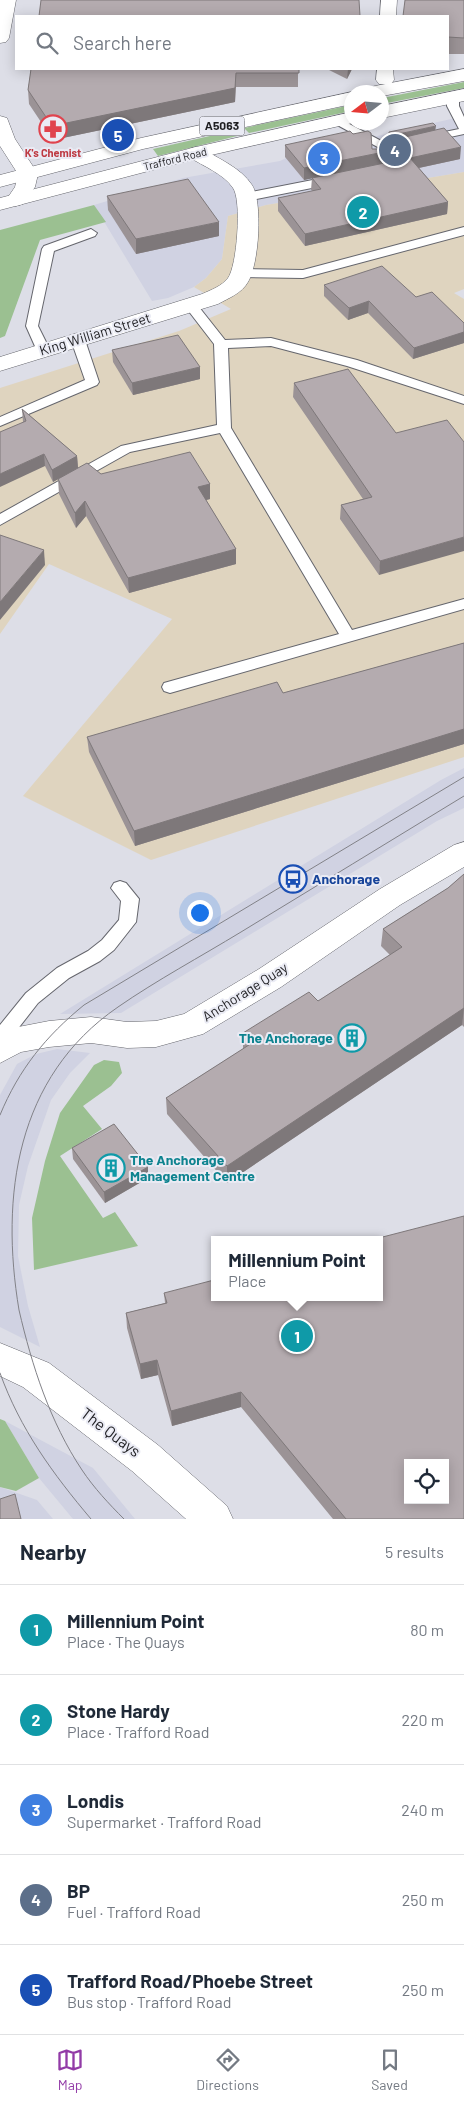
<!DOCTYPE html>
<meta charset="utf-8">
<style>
body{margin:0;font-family:Barlow,sans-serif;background:#f6f6f7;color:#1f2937}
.controls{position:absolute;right:15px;bottom:15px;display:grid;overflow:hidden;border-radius:0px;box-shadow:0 2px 12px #0003}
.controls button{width:45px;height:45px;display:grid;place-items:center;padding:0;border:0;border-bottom:1px solid #e0e1e3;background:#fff;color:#1f2937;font:25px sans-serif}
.compass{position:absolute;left:344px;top:85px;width:45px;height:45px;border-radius:50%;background:#fff;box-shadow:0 2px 12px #0003;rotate:254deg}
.you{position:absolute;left:199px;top:912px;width:18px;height:18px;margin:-12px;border:4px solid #fff;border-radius:50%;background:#1a73e8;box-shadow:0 0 0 8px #1a73e833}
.badge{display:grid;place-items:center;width:32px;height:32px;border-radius:50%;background:#923ba7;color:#fff;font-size:16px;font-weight:700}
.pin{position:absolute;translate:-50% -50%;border:2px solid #fff;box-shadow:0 1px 5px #0006}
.popup{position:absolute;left:211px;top:1236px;width:172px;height:65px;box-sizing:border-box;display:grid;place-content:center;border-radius:0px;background:#fff;filter:drop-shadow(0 1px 4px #0005);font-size:16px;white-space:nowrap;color:#747a83}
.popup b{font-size:19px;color:#1f2937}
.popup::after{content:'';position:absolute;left:50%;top:100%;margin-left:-10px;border:10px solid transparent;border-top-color:#fff}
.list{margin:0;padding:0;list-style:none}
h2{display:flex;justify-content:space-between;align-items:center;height:65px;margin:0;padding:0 20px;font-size:21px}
h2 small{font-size:16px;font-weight:400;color:#747a83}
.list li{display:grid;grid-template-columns:32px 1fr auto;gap:15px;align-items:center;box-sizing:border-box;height:90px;padding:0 20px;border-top:1px solid #e0e1e3}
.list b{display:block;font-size:19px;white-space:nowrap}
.list p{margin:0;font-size:16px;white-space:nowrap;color:#747a83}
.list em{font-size:16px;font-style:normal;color:#747a83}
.icon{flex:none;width:28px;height:28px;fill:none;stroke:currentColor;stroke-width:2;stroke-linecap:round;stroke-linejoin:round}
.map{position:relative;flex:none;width:464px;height:1519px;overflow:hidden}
.search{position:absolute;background:#fff;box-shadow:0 2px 12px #0003;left:15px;right:15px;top:15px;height:55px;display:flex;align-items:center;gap:12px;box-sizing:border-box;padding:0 18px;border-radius:0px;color:#747a83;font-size:19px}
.sheet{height:515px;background:#fff}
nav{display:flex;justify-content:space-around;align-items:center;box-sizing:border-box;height:70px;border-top:1px solid #e0e1e3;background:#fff;font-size:14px;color:#747a83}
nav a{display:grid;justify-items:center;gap:2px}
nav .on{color:#923ba7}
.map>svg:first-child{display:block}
.built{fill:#d0d2e2}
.industrial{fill:#dfd4bf}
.green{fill:#9bc091}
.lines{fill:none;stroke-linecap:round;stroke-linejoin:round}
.service-casing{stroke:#65666d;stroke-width:2}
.pedestrian-casing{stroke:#65666d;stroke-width:1}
.minor-casing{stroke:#65666d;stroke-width:1}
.tertiary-casing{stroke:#65666d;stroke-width:1}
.trunk-casing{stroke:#65666d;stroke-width:1}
.service{fill:#fff;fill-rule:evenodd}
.pedestrian{fill:#fff;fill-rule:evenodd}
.minor{fill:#fff;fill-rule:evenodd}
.tertiary{fill:#fff;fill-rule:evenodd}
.trunk{fill:#fff;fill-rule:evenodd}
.tram{stroke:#828288;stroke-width:1}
.wall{fill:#9b9396}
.shaded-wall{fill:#7e787a}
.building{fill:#b4abaf;stroke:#7e787a;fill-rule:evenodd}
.labels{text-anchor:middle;stroke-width:4;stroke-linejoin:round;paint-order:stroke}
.far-health-label{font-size:11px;font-weight:bold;fill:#be3a42;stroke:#eaebf4}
.far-street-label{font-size:11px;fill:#1f1f22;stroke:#eaebf4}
.shield{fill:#eaebf4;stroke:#5c5c61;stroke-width:1}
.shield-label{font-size:12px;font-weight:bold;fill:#1f1f22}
.street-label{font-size:14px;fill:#1f1f22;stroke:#eaebf4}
.transit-label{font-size:14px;font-weight:bold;fill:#164399;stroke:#eaebf4;text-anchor:start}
.culture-label{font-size:14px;font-weight:bold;fill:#0d838f;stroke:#eaebf4;text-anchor:end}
.near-street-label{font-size:16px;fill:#1f1f22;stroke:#eaebf4}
</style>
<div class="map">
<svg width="464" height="1519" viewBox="0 0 464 1519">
<rect width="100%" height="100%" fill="#dddee7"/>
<!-- built -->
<g class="built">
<path d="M464 116V172L266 205 228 216 222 259 206 278 194 287 168 298 152 301 94 205 183 178 280 161 290 156Z"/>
<path d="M464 768V808L437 821 121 1013 60 1014 441 780Z"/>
<path d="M57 1049 90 1053 70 1073 51 1100 28 1166 19 1205 18 1256 28 1306 40 1347 0 1327V1095L17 1064 36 1054Z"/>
<path d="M5 1421 93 1468 135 1519H73L39 1478Z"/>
<path d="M0 1487 37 1500 53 1519H0Z"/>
</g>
<!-- industrial -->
<path class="industrial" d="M464 172V289L454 293 464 299V757L151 860 23 796 172 619 49 564 0 634V388L179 331 231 309 194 287 206 278 222 259 228 216 266 205Z"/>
<!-- green -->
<g class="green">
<path d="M464 82V88L382 104V98Z"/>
<path d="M351 105V111L249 133 244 128Z"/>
<path d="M236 130 241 135 158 156 153 149Z"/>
<path d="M94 205 106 222 40 240 5 336 0 338V230Z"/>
<path d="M104 1060 119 1062 122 1073 111 1086 83 1106 102 1129 60 1156 103 1218 115 1212 138 1246 34 1270 32 1218 45 1161 60 1113 94 1065Z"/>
<path d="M0 1419 5 1421 39 1478 16 1491 0 1487Z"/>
</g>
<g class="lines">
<!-- service casing -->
<g class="service-casing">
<g id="service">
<path d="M453 94 459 97V106L464 117V134L385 151 330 121 336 118 340 119 387 144 459 129 447 106V97Z"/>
<path d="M333 176 339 180 337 183 247 201 241 197 247 193Z"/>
<path d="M464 227V235L303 278 242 277 236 273 242 269 303 270Z"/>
<path d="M91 229 97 233 95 236 54 251 38 326 50 350 43 354 38 353 26 326 42 249 44 246Z"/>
<path d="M190 301 195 302 225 340 271 338 357 360 464 396V404L347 366 271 346 228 348 231 428 352 630 464 599V609L170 693 164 691 162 687 164 683 339 634 220 433 130 452 0 525V514L121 446 217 425 214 344 184 305Z"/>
<path d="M78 336 85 340 99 382 97 385 0 426V417L85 380 71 340Z"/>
<path d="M120 881 126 883 139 899 136 922 114 950 100 961 69 978 38 1003 6 1044 0 1047V1025L26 993 57 968 88 951 102 940 119 920 121 901 111 888 114 883Z"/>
</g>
</g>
<!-- pedestrian casing -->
<g class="pedestrian-casing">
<g id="pedestrian">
<path d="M381 0H397L396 16H380Z"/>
<path d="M377 69H393L394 80 391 84H379L376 80Z"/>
</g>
</g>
<!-- minor casing -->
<g class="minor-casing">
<g id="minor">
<path d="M196 147 203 149C219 159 241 168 252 185 263 202 259 264 248 282 242 293 229 298 218 304L0 371V357L202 294C211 290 222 286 228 278 237 266 242 200 233 188 224 174 203 166 189 157L186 153 189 149Z"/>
<path d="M464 842V867L400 905 281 987 203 1034 156 1047 127 1048 91 1043 49 1047 21 1052 0 1063V1033L13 1028 49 1021 91 1017 127 1022 156 1021 184 1014 259 969 380 889 454 845Z"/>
<path d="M0 1343 49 1363 158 1445 227 1506 233 1519H186L132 1471 23 1387 0 1376Z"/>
</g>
</g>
<!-- tertiary casing -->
<g class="tertiary-casing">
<g id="tertiary">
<path d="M0 0H16L9 38 6 42 0 43Z"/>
<path d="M0 116 7 118 15 139 38 174 35 187 23 204 16 206 9 204 6 200 15 187 18 174 0 146Z"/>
</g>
</g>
<!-- trunk casing -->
<g class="trunk-casing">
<g id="trunk">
<path d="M464 69V81L382 96V92H366L368 88 375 86Z"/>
<path d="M464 89V101L382 118V106Z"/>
<path d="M352 92V104L143 149 0 187V175L141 138Z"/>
<path d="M352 112V122H357L198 158 0 210V198L196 147Z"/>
</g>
</g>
<!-- service -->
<use href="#service" class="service"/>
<!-- pedestrian -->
<use href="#pedestrian" class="pedestrian"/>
<!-- minor -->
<use href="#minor" class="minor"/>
<!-- tertiary -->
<use href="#tertiary" class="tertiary"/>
<!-- trunk -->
<use href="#trunk" class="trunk"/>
<!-- tram -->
<g class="tram">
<path d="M0 1115C19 1069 46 1036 84 1005L464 777"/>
<path d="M0 1373C20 1429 53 1474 91 1519"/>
<path d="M124 1519C109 1504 94 1488 82 1470 50 1422 32 1366 19 1310 0 1196 16 1077 118 1007 157 980 200 957 241 932 315 887 390 841 464 796"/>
</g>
</g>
<!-- wall -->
<g class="wall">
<path d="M464 0V54H448V16Z"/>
<path d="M31 69H298V87H236L235 102 53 140 29 104 28 90Z"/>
<path d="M327 69H352L347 79Z"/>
<path d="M435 130 460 159 419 168 448 202 447 214 305 246 278 211V198L313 191 311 190 312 178 304 180 285 157V145L353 134 372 149H386Z"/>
<path d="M107 196 219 236 136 254 108 210Z"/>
<path d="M324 285 416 297 464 323V343L413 359 368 313 348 320 324 296Z"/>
<path d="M112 350 200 379 133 395 113 362Z"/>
<path d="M294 383 396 433 379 575 340 519 341 505 363 499 293 397Z"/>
<path d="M22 409 77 456 78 468 101 474 210 484V499L206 500 236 549V564L129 593 86 516 76 528 59 494 58 479 53 482 23 422Z"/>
<path d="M464 643V744L135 846 89 752 87 737 283 693Z"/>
<path d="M464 874V1027L462 1025 227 1183 167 1114 166 1098 243 1049V1033L318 1001 390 955 381 946 383 929 448 888Z"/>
<path d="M72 1148 148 1167V1178L105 1203 73 1159Z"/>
<path d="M164 1293 464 1519H333L241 1407 172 1426 158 1375 141 1379 127 1328 126 1313 165 1303Z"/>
</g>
<!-- shaded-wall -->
<g class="shaded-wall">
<path d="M348 69H352L347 79Z"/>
<path d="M236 73 235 102 53 140 52 126Z"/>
<path d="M436 126 435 132 388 142 389 136Z"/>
<path d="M461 147 460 159 409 170 410 158Z"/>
<path d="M394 150V162L304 180V168Z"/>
<path d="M448 202 447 214 305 246V234Z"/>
<path d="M219 222V236L136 254V239Z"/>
<path d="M369 301 368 313 348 320 349 308Z"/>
<path d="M464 332V343L413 359 414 348Z"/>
<path d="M200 367V379L133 395 132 383Z"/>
<path d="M44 454 45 466 0 487V474Z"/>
<path d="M77 456 78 468 53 482 52 470Z"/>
<path d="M210 484V499L198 502V487Z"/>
<path d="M85 501 86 516 76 528 75 513Z"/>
<path d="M464 537V551L379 575 380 561Z"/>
<path d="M236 549V564L129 593 128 578Z"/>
<path d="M44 550 45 565 0 620V602Z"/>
<path d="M464 729V744L135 846 134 831Z"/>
<path d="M464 1008 462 1025 227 1183V1166Z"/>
<path d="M148 1167V1178L105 1203 104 1192Z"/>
<path d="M157 1360 158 1375 141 1379 140 1364Z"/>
<path d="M241 1392V1407L172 1426 171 1411Z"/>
</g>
<!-- building -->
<g class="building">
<path d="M41 0H359L360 16H39Z"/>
<path d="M405 0H464V38L448 37V16H403Z"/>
<path d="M31 69H299V73H236L235 88 52 126 28 90Z"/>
<path d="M433 123 436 126 389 136V132Z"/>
<path d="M444 128 461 147 410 158 448 202 305 234 278 198 321 189 312 178 399 160 403 156 394 150 304 168 285 145 350 131 353 134 368 131 371 133 372 149H386L388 141Z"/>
<path d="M188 179 219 222 136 239 107 196Z"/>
<path d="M382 266 416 297 432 292 464 323V332L414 348 369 301 349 308 324 285Z"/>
<path d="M178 335 200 367 132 383 112 350Z"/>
<path d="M348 369 396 433 447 420 464 442V537L380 561 341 505 372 497 294 383Z"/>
<path d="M22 409 77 456 52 470 44 454 0 474V432L26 421Z"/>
<path d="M190 452 210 484 198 487 236 549 128 578 85 501 75 513 58 479 87 463 101 474Z"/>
<path d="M0 535 44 550 0 602Z"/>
<path d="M464 643V729L134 831 87 737 277 682 283 693Z"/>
<path d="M464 874V1008L227 1166 166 1098 252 1043 243 1033 309 992 318 1001 402 947 383 929 448 888Z"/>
<path d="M114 1124 148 1167 104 1192 72 1148Z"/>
<path d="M464 1216V1519H346L241 1392 171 1411 157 1360 140 1364 126 1313 167 1303 164 1293 214 1280V1297H380V1240H371ZM408 1463H445V1500H408Z"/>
<path d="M15 1494 21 1519H0V1499Z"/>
</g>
<!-- icons -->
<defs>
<g id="pharmacy-ring" transform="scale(1.4375)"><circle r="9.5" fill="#eaebf4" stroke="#e0444e" stroke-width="1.5"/><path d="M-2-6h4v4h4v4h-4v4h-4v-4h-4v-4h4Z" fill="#e0444e"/></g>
<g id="bus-ring" transform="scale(1.4375)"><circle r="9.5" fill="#eaebf4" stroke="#1a4fb4" stroke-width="1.5"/><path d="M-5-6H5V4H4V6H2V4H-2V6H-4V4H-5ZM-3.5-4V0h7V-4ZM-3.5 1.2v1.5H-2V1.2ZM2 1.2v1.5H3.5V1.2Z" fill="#1a4fb4"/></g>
<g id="building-ring" transform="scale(1.4375)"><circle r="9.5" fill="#eaebf4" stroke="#0f9aa8" stroke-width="1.5"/><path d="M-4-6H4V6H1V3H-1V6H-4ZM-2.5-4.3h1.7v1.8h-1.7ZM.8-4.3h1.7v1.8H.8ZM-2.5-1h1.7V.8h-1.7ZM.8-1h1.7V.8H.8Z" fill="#0f9aa8"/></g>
</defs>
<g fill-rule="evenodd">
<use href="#pharmacy-ring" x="53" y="129"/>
<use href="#bus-ring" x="293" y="879"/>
<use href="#building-ring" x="352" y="1038"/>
<use href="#building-ring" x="111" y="1168"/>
</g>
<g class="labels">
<!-- far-health labels -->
<g class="far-health-label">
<text x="53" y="157">K's Chemist</text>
</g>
<!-- far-street labels -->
<g class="far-street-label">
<text transform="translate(175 159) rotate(-14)" y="4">Trafford Road</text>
</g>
<!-- shield labels -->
<rect class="shield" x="199.5" y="116.5" width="45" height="19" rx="4"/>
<g class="shield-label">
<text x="222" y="130">A5063</text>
</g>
<!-- street labels -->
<g class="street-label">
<text transform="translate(95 334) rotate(-17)" y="5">King William Street</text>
<text transform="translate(245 992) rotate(-32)" y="5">Anchorage Quay</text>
</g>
<!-- transit labels -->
<g class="transit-label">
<text x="312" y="884">Anchorage</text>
</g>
<!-- culture labels -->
<g class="culture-label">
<text x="333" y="1043">The Anchorage</text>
<text x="130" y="1165" text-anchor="start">The Anchorage<tspan x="130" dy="16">Management Centre</tspan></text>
</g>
<!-- near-street labels -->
<g class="near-street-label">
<text transform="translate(111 1432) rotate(37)" y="6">The Quays</text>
</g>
</g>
</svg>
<div class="controls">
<button><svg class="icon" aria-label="locate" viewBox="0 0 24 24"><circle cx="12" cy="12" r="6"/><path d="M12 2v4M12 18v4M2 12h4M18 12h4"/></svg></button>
</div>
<svg class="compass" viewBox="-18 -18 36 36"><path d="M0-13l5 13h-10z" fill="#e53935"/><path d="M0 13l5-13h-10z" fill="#747a83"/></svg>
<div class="you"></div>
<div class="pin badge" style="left:297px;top:1336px;background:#0f9aa8">1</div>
<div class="popup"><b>Millennium Point</b>Place</div>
<div class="pin badge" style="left:363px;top:212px;background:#0f9aa8">2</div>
<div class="pin badge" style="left:324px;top:158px;background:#3f7fe0">3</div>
<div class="pin badge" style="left:395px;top:150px;background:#5c6f8a">4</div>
<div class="pin badge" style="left:118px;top:135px;background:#1a4fb4">5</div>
<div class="search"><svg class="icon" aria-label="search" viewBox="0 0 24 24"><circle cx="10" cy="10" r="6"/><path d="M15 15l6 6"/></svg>Search here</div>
</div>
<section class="sheet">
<h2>Nearby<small>5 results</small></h2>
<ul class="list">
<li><span class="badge" style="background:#0f9aa8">1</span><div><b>Millennium Point</b><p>Place · The Quays</p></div><em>80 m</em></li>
<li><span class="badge" style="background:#0f9aa8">2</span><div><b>Stone Hardy</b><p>Place · Trafford Road</p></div><em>220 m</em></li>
<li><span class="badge" style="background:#3f7fe0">3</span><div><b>Londis</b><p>Supermarket · Trafford Road</p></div><em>240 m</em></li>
<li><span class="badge" style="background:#5c6f8a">4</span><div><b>BP</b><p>Fuel · Trafford Road</p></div><em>250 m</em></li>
<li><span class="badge" style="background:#1a4fb4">5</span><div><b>Trafford Road/Phoebe Street</b><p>Bus stop · Trafford Road</p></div><em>250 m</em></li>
</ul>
</section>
<nav>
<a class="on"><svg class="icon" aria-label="map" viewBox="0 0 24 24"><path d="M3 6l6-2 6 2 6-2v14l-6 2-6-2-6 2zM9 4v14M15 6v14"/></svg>Map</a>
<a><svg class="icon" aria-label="directions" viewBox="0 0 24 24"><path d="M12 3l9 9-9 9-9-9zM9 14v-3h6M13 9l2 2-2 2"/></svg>Directions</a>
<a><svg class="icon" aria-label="saved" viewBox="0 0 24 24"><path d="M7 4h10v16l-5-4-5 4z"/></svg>Saved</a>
</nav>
